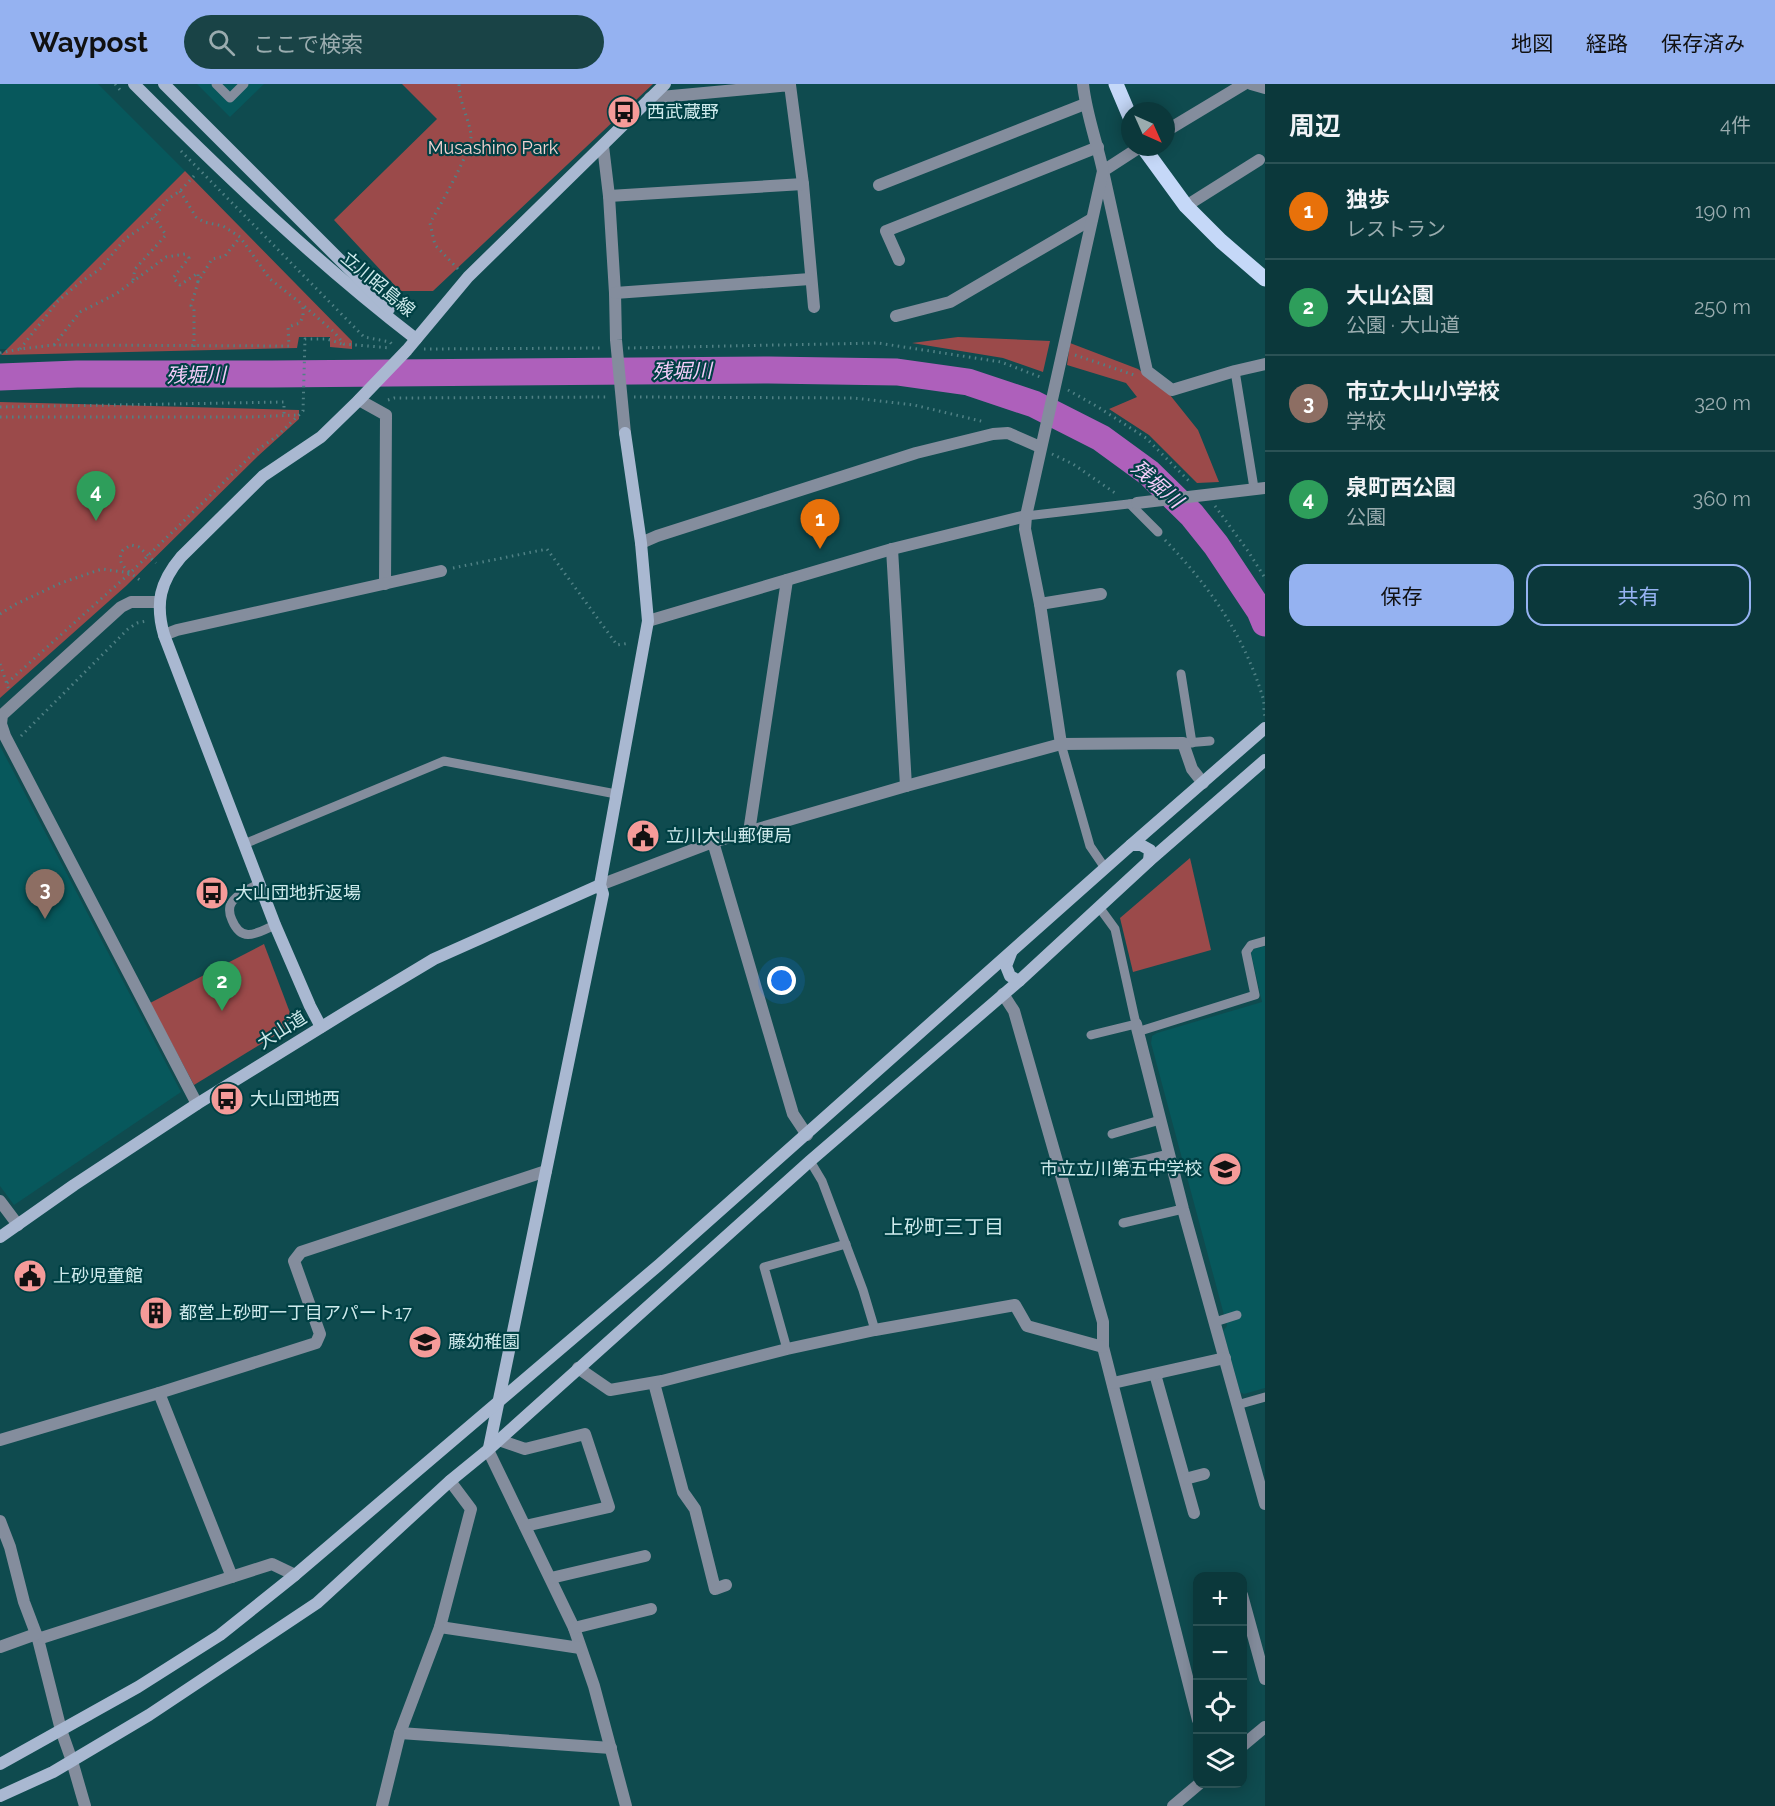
<!DOCTYPE html>
<html lang="ja">
<meta charset="utf-8">
<style>
body{margin:0;font-family:Raleway,"Noto Sans JP",sans-serif;background:#194346;color:#f1f3f6}
.controls{position:absolute;right:18px;bottom:18px;display:grid;overflow:hidden;border-radius:12px;box-shadow:0 3px 15px #0003}
.controls button{width:54px;height:54px;display:grid;place-items:center;padding:0;border:0;border-bottom:2px solid #2b5255;background:#0b383b;color:#f1f3f6;font:30px sans-serif}
.compass{position:absolute;left:1121px;top:18px;width:54px;height:54px;border-radius:50%;background:#0b383b;box-shadow:0 3px 15px #0003;rotate:135deg}
.you{position:absolute;left:782px;top:897px;width:21px;height:21px;margin:-15px;border:4px solid #fff;border-radius:50%;background:#1a73e8;box-shadow:0 0 0 9px #1a73e833}
.badge{display:grid;place-items:center;width:39px;height:39px;border-radius:50%;background:#95b2f1;color:#fff;font-size:20px;font-weight:700}
.pin{position:absolute;translate:-50% -50px;filter:drop-shadow(0 2px 3px #0008)}
.pin::after{content:'';position:absolute;top:32px;width:21px;height:18px;background:inherit;clip-path:polygon(0 0,100% 0,50% 100%)}
.list{margin:0;padding:0;list-style:none}
h2{display:flex;justify-content:space-between;align-items:center;height:78px;margin:0;padding:0 24px;font-size:26px}
h2 small{font-size:20px;font-weight:400;color:#9aacaf}
.list li{display:grid;grid-template-columns:39px 1fr auto;gap:18px;align-items:center;box-sizing:border-box;height:96px;padding:0 24px;border-top:2px solid #2b5255}
.list b{display:block;font-size:22px;white-space:nowrap}
.list p{margin:0;font-size:20px;white-space:nowrap;color:#9aacaf}
.list em{font-size:20px;font-style:normal;color:#9aacaf}
.actions{display:flex;gap:12px;padding:18px 24px}
.actions a{flex:1;padding:14px 0;border:2px solid #95b2f1;border-radius:18px;text-align:center;font-size:21px;color:#95b2f1}
.actions .main{background:#95b2f1;color:#111}
.icon{flex:none;width:33px;height:33px;fill:none;stroke:currentColor;stroke-width:2;stroke-linecap:round;stroke-linejoin:round}
.map{position:relative;flex:none;width:1265px;height:1722px;overflow:hidden}
header{display:flex;align-items:center;gap:36px;box-sizing:border-box;height:84px;padding:0 30px;background:#95b2f1;color:#111}
header strong{font-size:28px}
nav{display:flex;gap:33px;margin-inline-start:auto;font-size:21px}
.search{width:420px;height:54px;background:#194346;display:flex;align-items:center;gap:15px;box-sizing:border-box;padding:0 21px;border-radius:33px;color:#9aacaf;font-size:22px}
main{display:flex}
aside{flex:1;background:#0b383b}
.map>svg:first-child{display:block}
.built{fill:#07585c}
.green{fill:#9b4a4a}
.lines{fill:none;stroke-linecap:round;stroke-linejoin:round}
.river{stroke:#ae60bb;stroke-width:27}
.path{stroke:#508185;stroke-width:3;stroke-dasharray:1.5 4.5;stroke-linecap:butt}
.lane{stroke:#848d9d;stroke-width:9}
.street{stroke:#848d9d;stroke-width:12}
.secondary{stroke:#a9b8d1;stroke-width:12}
.primary{stroke:#c5d8f8;stroke-width:15}
.labels{text-anchor:middle;stroke-width:4.5;stroke-linejoin:round;paint-order:stroke}
.poi-label{font-size:18px;fill:#ceeaec;stroke:#004044;text-anchor:start}
.park-label{font-size:18px;fill:#f4d3d1;stroke:#004044}
.street-label{font-size:18px;fill:#ceeaec;stroke:#004044}
.water-label{font-size:20px;font-style:italic;fill:#f4cdfa;stroke:#004044}
.neighbourhood-label{font-size:20px;fill:#ceeaec;stroke:#004044}
</style>
<header>
<strong>Waypost</strong>
<div class="search"><svg class="icon" aria-label="search" viewBox="0 0 24 24"><circle cx="10" cy="10" r="6"/><path d="M15 15l6 6"/></svg>ここで検索</div>
<nav><a>地図</a><a>経路</a><a>保存済み</a></nav>
</header>
<main>
<div class="map">
<svg width="1265" height="1722" viewBox="0 0 1265 1722">
<rect width="100%" height="100%" fill="#0f4b4f"/>
<!-- built -->
<g class="built">
<path d="M0 0H98L185 87 8 265H0Z"/>
<path d="M197 0H264L230 33Z"/>
<path d="M0 662 181 1008 14 1121 0 1102Z"/>
<path d="M1265 862V1304L1244 1310 1240 1308 1223 1247 1227 1242 1151 959 1152 952 1157 949 1262 918 1251 869 1254 865Z"/>
</g>
<!-- green -->
<g class="green">
<path d="M402 0H653L433 207H400L334 136 437 35Z"/>
<path d="M185 87 352 257V265L330 263V253H299L297 264 1 271Z"/>
<path d="M958 253 1050 257 1043 288 1003 274 912 259Z"/>
<path d="M1070 259 1138 285 1166 306 1198 346 1219 398 1197 399 1149 351 1109 325 1137 313 1126 299 1067 281Z"/>
<path d="M0 318 299 326V335L258 372 126 502 0 614Z"/>
<path d="M1190 774 1211 866 1133 888 1120 834Z"/>
<path d="M264 860 292 934 287 944 194 1001 150 919Z"/>
</g>
<g class="lines">
<!-- river -->
<path class="river" d="M0 293 77 290H272L769 286 897 288 968 298 1034 320 1101 354 1149 389 1192 431 1216 461 1260 527 1265 539"/>
<!-- path -->
<g class="path">
<path d="M115 0 121 7"/>
<path d="M181 67 364 253 390 258 394 263"/>
<path d="M180 107 196 133 204 138 223 142 240 153 270 195 303 221"/>
<path d="M458 185 435 161 430 139C439 123 473 65 471 50 468 33 459 17 459 0"/>
<path d="M133 196 135 185 166 151 154 133"/>
<path d="M54 261 80 228 116 210 166 173 185 170 189 174 173 194 180 201 198 189V198"/>
<path d="M194 263V225L191 222 198 198 212 175 225 172 240 153"/>
<path d="M628 264 878 259 1001 278 1043 294"/>
<path d="M20 265 58 217 78 200 100 185 125 155 144 142 154 133 168 115 180 107 194 92"/>
<path d="M424 265 604 264"/>
<path d="M0 269 20 265 54 261 289 262 288 243 300 239 303 232V221L334 248 344 260 391 264"/>
<path d="M1075 271 1134 291"/>
<path d="M1068 306 1098 323 1146 354 1191 399"/>
<path d="M634 313 854 314 914 321 985 338"/>
<path d="M388 316 394 314 609 313"/>
<path d="M0 323 284 318V331"/>
<path d="M0 333H250L297 331"/>
<path d="M1052 370 1073 380 1115 409"/>
<path d="M1215 422 1248 467 1265 494"/>
<path d="M1165 456C1210 503 1244 551 1263 614 1265 620 1263 626 1265 632"/>
<path d="M453 484 547 465 617 561 630 559"/>
<path d="M129 488C122 481 117 476 123 466L131 461 139 463 156 479"/>
<path d="M0 530 16 520 61 499 102 485 130 489 140 496"/>
<path d="M0 580 9 606"/>
<path d="M7 599 130 489 256 367 277 352 303 327 305 255H327L342 260"/>
<path d="M21 652 128 545 137 539 146 537"/>
</g>
<!-- lane -->
<g class="lane">
<path d="M216 0 230 14 244 0"/>
<path d="M1235 287 1254 404"/>
<path d="M1130 420 1158 448"/>
<path d="M1026 432 1137 419"/>
<path d="M1181 590 1192 659"/>
<path d="M1186 659 1210 657"/>
<path d="M1061 660 1090 762 1105 784"/>
<path d="M244 760 444 677 616 710"/>
<path d="M260 799C251 804 234 811 230 822 229 827 230 832 232 836 242 860 257 849 275 841"/>
<path d="M1137 948 1255 911 1246 868 1251 861 1265 857"/>
<path d="M1091 951 1136 940 1115 845 1099 823"/>
<path d="M1112 1050 1160 1036"/>
<path d="M810 1077 822 1097 863 1206 875 1246"/>
<path d="M1127 1080 1169 1070"/>
<path d="M1123 1139 1183 1125"/>
<path d="M1215 1238 1237 1231"/>
<path d="M787 1265 764 1183 846 1160"/>
<path d="M1237 1321 1265 1313"/>
</g>
<!-- street -->
<g class="street">
<path d="M1251 0 1265 4"/>
<path d="M650 14 790 1 803 100 814 223"/>
<path d="M1166 47 1244 0"/>
<path d="M603 62 609 112 615 209 616 256 625 349"/>
<path d="M1140 63 1103 87 1147 287 1172 306 1235 287 1265 280"/>
<path d="M879 101 1085 20"/>
<path d="M609 112 803 100"/>
<path d="M1186 122 1259 76"/>
<path d="M899 176 886 147 1098 63"/>
<path d="M615 209 810 195"/>
<path d="M896 232 950 218 1092 135"/>
<path d="M359 316 386 331 385 500"/>
<path d="M1137 419 1265 404"/>
<path d="M641 459 657 452 916 369 993 350 1008 349 1040 363"/>
<path d="M892 465 906 702"/>
<path d="M159 518H131L121 523 2 631 1 640 5 652 197 1020"/>
<path d="M1040 520 1101 510"/>
<path d="M648 537 892 465 1026 432"/>
<path d="M164 551 177 546 441 487"/>
<path d="M1061 660 1040 520 1025 445 1026 432 1103 87C1097 58 1086 30 1083 0"/>
<path d="M749 748 787 496"/>
<path d="M713 758 793 1030 807 1051"/>
<path d="M600 801 713 758 906 702 1061 660 1183 659 1192 685 1203 699"/>
<path d="M1003 910 1014 927 1103 1238V1263L1198 1636"/>
<path d="M1136 940 1183 1125 1265 1420"/>
<path d="M0 1117 18 1141"/>
<path d="M578 1284 610 1306 662 1297 787 1265 875 1246 1015 1221 1027 1242 1103 1263"/>
<path d="M1155 1290 1194 1429"/>
<path d="M654 1299 683 1408 695 1425 715 1505 726 1501"/>
<path d="M1113 1299 1225 1274"/>
<path d="M159 1309 232 1493"/>
<path d="M0 1356 159 1309 316 1259 320 1250 294 1177 301 1168 546 1087"/>
<path d="M499 1356 525 1365 585 1350 609 1423 525 1442"/>
<path d="M488 1366 574 1544 594 1602 626 1722"/>
<path d="M1185 1395 1204 1390"/>
<path d="M0 1437 10 1463 24 1518 38 1555 61 1646 72 1677 85 1722"/>
<path d="M551 1494 645 1472"/>
<path d="M1242 1511 1265 1595"/>
<path d="M440 1543 580 1564"/>
<path d="M574 1544 651 1525"/>
<path d="M38 1555 272 1480 295 1491"/>
<path d="M0 1563 36 1550"/>
<path d="M400 1649 611 1664"/>
<path d="M1242 1662 1265 1643"/>
<path d="M382 1722 400 1649 440 1543 471 1425 450 1397"/>
<path d="M1173 1722 1199 1700"/>
</g>
<!-- secondary -->
<g class="secondary">
<path d="M134 0C224 90 316 178 416 255"/>
<path d="M164 0 389 225"/>
<path d="M1131 761H1141L1150 766 1149 777"/>
<path d="M1011 869 1006 882 1010 892 1019 897"/>
<path d="M321 943 310 922 275 841 164 551C155 519 160 498 181 473L263 392 321 353 359 316 407 266 468 193 665 0"/>
<path d="M0 1153 74 1101 197 1020 349 926 434 875 600 801"/>
<path d="M489 1364 603 810 600 801 648 537 641 459 625 349"/>
<path d="M0 1680 138 1603 220 1551 295 1491 660 1180 1131 761 1265 644"/>
<path d="M0 1712 53 1688 149 1631 317 1519 450 1397 488 1366 810 1077 1019 897 1149 777 1265 676"/>
</g>
<!-- primary -->
<g class="primary">
<path d="M1116 0 1130 33"/>
<path d="M1143 63 1186 122 1221 157 1265 195"/>
</g>
</g>
<!-- icons -->
<defs>
<g id="bus-disc" transform="scale(1.725)"><circle r="9.5" fill="#f59b99" stroke="#004044"/><path d="M-5-6H5V4H4V6H2V4H-2V6H-4V4H-5ZM-3.5-4V0h7V-4ZM-3.5 1.2v1.5H-2V1.2ZM2 1.2v1.5H3.5V1.2Z" fill="#111"/></g>
<g id="civic-disc" transform="scale(1.725)"><circle r="9.5" fill="#f59b99" stroke="#004044"/><path d="M-.6-6.5H3V-4.5H.6V-3L4-1V1h2V6H-6V1h2V-1L-.6-3ZM-1.2 2.5V6h2.4V2.5Z" fill="#111"/></g>
<g id="school-disc" transform="scale(1.725)"><circle r="9.5" fill="#f59b99" stroke="#004044"/><path d="M0-5L7-2L0 1L-7-2ZM-4 1L0 2.5L4 1V4Q0 6-4 4Z" fill="#111"/></g>
<g id="building-disc" transform="scale(1.725)"><circle r="9.5" fill="#f59b99" stroke="#004044"/><path d="M-4-6H4V6H1V3H-1V6H-4ZM-2.5-4.3h1.7v1.8h-1.7ZM.8-4.3h1.7v1.8H.8ZM-2.5-1h1.7V.8h-1.7ZM.8-1h1.7V.8H.8Z" fill="#111"/></g>
</defs>
<g fill-rule="evenodd">
<use href="#bus-disc" x="624" y="28"/>
<use href="#civic-disc" x="643" y="752"/>
<use href="#bus-disc" x="212" y="809"/>
<use href="#bus-disc" x="227" y="1015"/>
<use href="#school-disc" x="1225" y="1085"/>
<use href="#civic-disc" x="30" y="1192"/>
<use href="#building-disc" x="156" y="1229"/>
<use href="#school-disc" x="425" y="1258"/>
</g>
<g class="labels">
<!-- poi labels -->
<g class="poi-label">
<text x="647" y="34">西武蔵野</text>
<text x="666" y="758">立川大山郵便局</text>
<text x="235" y="815">大山団地折返場</text>
<text x="250" y="1021">大山団地西</text>
<text x="1202" y="1091" text-anchor="end">市立立川第五中学校</text>
<text x="53" y="1198">上砂児童館</text>
<text x="179" y="1235">都営上砂町一丁目アパート17</text>
<text x="448" y="1264">藤幼稚園</text>
</g>
<!-- park labels -->
<g class="park-label">
<text x="493" y="70">Musashino Park</text>
</g>
<!-- street labels -->
<g class="street-label">
<text transform="translate(378 200) rotate(40)" y="6">立川昭島線</text>
<text transform="translate(282 946) rotate(-32)" y="6">大山道</text>
</g>
<!-- water labels -->
<g class="water-label">
<text transform="translate(682 287) rotate(-1)" y="7">残堀川</text>
<text transform="translate(196 291) rotate(-1)" y="7">残堀川</text>
<text transform="translate(1157 400) rotate(41)" y="7">残堀川</text>
</g>
<!-- neighbourhood labels -->
<g class="neighbourhood-label">
<text x="944" y="1150">上砂町三丁目</text>
</g>
</g>
</svg>
<div class="controls">
<button>+</button>
<button>−</button>
<button><svg class="icon" aria-label="locate" viewBox="0 0 24 24"><circle cx="12" cy="12" r="6"/><path d="M12 2v4M12 18v4M2 12h4M18 12h4"/></svg></button>
<button><svg class="icon" aria-label="layers" viewBox="0 0 24 24"><path d="M12 4l9 5-9 5-9-5zM3 14l9 5 9-5"/></svg></button>
</div>
<svg class="compass" viewBox="-18 -18 36 36"><path d="M0-13l5 13h-10z" fill="#e53935"/><path d="M0 13l5-13h-10z" fill="#9aacaf"/></svg>
<div class="you"></div>
<div class="pin badge" style="left:820px;top:465px;background:#e8710a">1</div>
<div class="pin badge" style="left:222px;top:927px;background:#2e9e5b">2</div>
<div class="pin badge" style="left:45px;top:835px;background:#8d6e63">3</div>
<div class="pin badge" style="left:96px;top:437px;background:#2e9e5b">4</div>
</div>
<aside>
<h2>周辺<small>4件</small></h2>
<ul class="list">
<li><span class="badge" style="background:#e8710a">1</span><div><b>独歩</b><p>レストラン</p></div><em>190 m</em></li>
<li><span class="badge" style="background:#2e9e5b">2</span><div><b>大山公園</b><p>公園 · 大山道</p></div><em>250 m</em></li>
<li><span class="badge" style="background:#8d6e63">3</span><div><b>市立大山小学校</b><p>学校</p></div><em>320 m</em></li>
<li><span class="badge" style="background:#2e9e5b">4</span><div><b>泉町西公園</b><p>公園</p></div><em>360 m</em></li>
</ul>
<div class="actions"><a class="main">保存</a><a>共有</a></div>
</aside>
</main>
